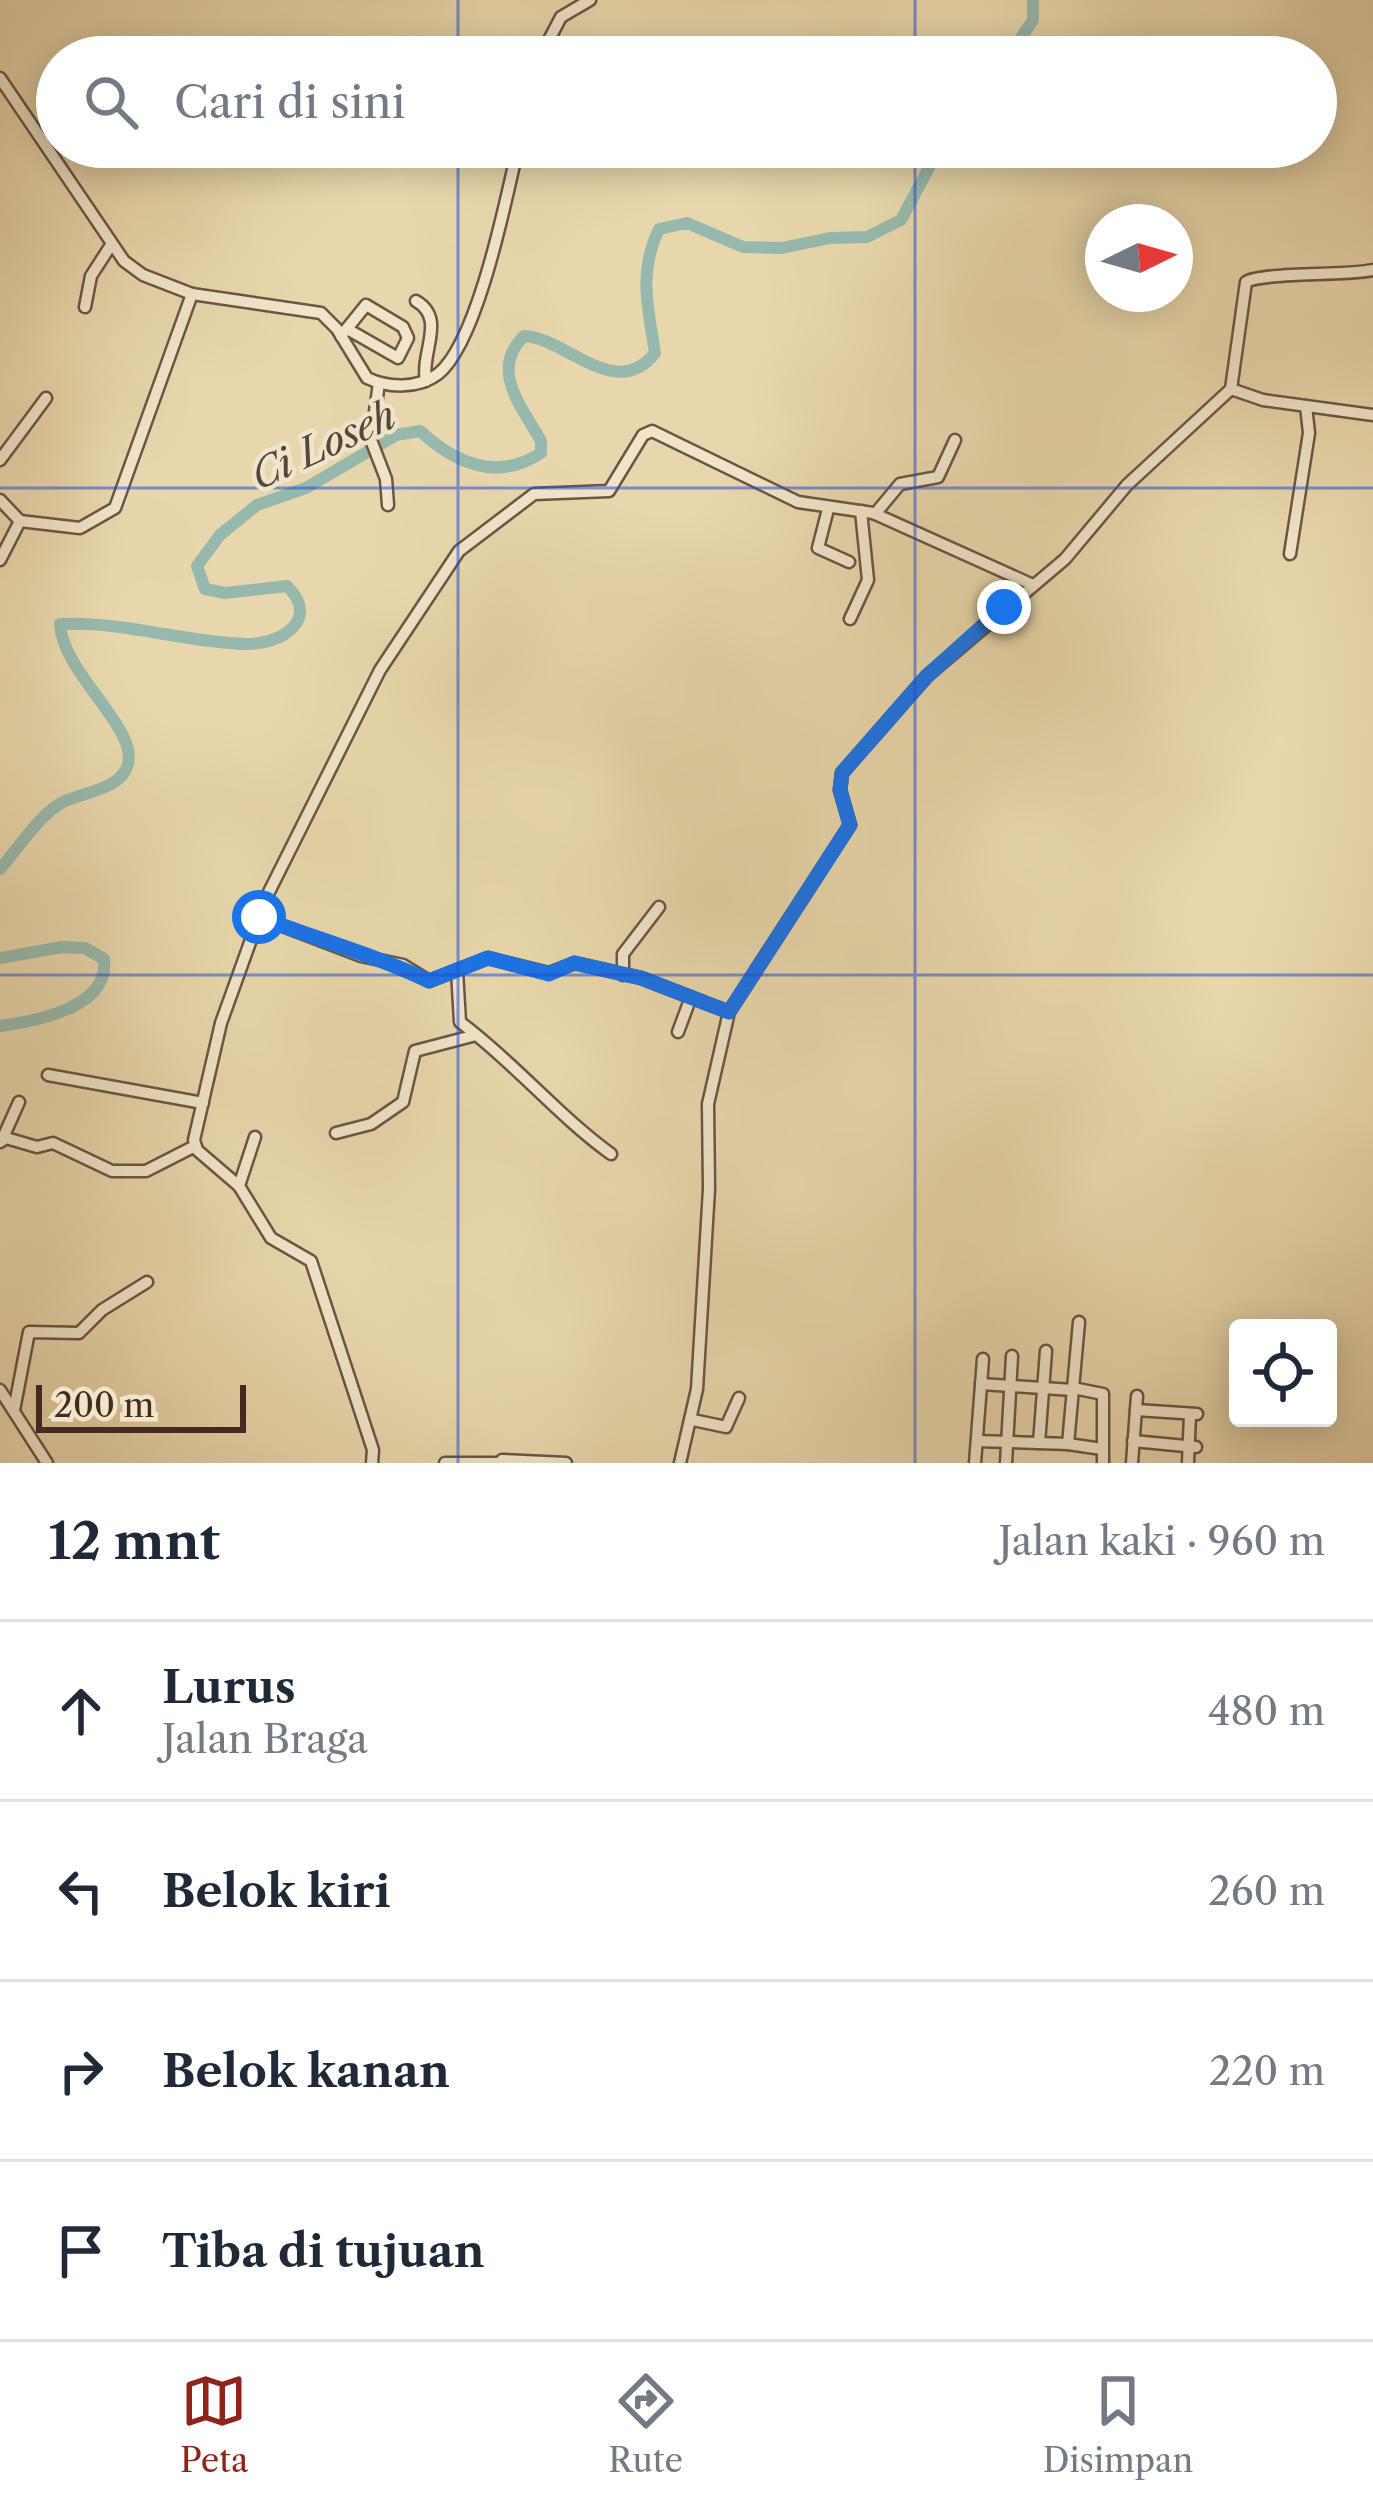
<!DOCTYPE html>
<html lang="id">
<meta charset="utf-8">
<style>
body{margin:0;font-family:"Libre Caslon Text",serif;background:#f2f2f3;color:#1f2937}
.controls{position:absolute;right:36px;bottom:36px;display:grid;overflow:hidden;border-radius:12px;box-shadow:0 6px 30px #0003}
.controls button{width:108px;height:108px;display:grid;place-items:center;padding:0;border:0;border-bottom:3px solid #e0e1e3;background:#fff;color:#1f2937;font:60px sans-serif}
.compass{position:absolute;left:1085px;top:204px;width:108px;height:108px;border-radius:50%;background:#fff;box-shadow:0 6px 30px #0003;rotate:85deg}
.scale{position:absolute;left:36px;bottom:30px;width:210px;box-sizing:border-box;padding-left:12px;border:6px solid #432b21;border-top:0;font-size:33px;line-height:42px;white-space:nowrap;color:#432b21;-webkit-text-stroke:9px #f0e5c9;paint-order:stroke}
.stop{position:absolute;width:36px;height:36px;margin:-27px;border:9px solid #1a73e8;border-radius:50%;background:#fff}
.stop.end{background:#1a73e8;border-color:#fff;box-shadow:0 3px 12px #0008}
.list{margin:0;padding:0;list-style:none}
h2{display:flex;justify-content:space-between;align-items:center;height:156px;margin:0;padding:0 48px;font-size:51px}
h2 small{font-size:39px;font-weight:400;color:#747a83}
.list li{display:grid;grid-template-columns:78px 1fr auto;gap:36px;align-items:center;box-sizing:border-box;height:180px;padding:0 48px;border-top:3px solid #e0e1e3}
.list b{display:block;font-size:45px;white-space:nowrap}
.list p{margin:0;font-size:39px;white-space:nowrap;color:#747a83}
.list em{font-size:39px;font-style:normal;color:#747a83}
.icon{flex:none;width:66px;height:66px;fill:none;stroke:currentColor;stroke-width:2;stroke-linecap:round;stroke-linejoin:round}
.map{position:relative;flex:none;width:1373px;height:1463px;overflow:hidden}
.search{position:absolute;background:#fff;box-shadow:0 6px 30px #0003;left:36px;right:36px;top:36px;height:132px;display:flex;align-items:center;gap:30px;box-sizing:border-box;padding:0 42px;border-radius:66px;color:#747a83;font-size:45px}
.sheet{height:876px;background:#fff}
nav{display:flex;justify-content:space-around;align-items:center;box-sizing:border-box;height:168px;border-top:3px solid #e0e1e3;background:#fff;font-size:33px;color:#747a83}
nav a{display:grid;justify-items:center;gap:6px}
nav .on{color:#8f2418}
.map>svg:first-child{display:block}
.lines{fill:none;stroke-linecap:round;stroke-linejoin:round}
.river{stroke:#97b9ad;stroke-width:12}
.minor-casing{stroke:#6c5644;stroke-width:15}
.minor{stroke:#f0e5c9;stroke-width:10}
.route{stroke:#1a73e8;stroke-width:15}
.grid{fill:none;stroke:#1d4ed8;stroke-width:3;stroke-opacity:0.55}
.labels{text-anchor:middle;stroke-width:9;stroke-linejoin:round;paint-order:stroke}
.water-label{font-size:39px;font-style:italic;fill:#54473d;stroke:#f0e5c9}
</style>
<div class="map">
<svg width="1373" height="1463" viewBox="0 0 1373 1463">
<rect width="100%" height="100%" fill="#e8d7ac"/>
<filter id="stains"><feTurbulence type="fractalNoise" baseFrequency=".00167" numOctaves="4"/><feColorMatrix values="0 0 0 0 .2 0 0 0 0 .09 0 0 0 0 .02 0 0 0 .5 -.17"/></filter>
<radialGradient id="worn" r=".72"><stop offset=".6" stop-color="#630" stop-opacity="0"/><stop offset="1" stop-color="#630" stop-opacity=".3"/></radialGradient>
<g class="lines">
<!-- river -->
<g class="river">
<path d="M1008 57 1033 20V0"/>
<path d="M0 869C18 849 41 812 65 801 85 792 122 789 128 764 138 728 62 672 60 624 124 621 183 642 245 644 282 645 321 619 287 586L225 593 205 589 197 566 220 535 257 505 306 488 396 435 420 431C455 463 497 482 541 453V441C522 407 489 370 524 336 565 337 616 403 655 353 648 307 638 273 659 229L687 223 743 247 782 248 830 238 867 237 901 220 940 147"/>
<path d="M0 958 62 947 85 948 104 959C110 1007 37 1021 0 1026"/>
</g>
<!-- minor casing -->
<g class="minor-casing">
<g id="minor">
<path d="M540 57 561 17 590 0"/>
<path d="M0 78 124 261 143 275 192 294 115 508 80 528 20 521 0 560"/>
<path d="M192 294 321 313 337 329 367 378C388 388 418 389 438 374 478 342 506 199 518 147"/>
<path d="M416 301C447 319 420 352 426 381"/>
<path d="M85 307 91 276 111 245"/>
<path d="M341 336 366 305 403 327 408 338 398 358 349 330"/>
<path d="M379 383 371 440 386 479 388 505"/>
<path d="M1231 389 1263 400 1373 415"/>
<path d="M0 460 46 398"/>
<path d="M0 500 20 521"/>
<path d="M828 509 818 548 849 562"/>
<path d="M875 514 900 484 938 477 955 440"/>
<path d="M1290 554 1309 433 1306 406"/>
<path d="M850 619 868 580 861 511"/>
<path d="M259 917 361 956 403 965 429 981 488 958 549 973 575 963 641 978 729 1012"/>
<path d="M457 971 460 1022C515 1063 556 1114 611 1154"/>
<path d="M623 975V954L659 907"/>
<path d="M678 1032 691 997"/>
<path d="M48 1075 203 1103"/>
<path d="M336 1133 371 1124 403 1102 415 1051 476 1035"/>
<path d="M2 1140 19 1102"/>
<path d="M0 1142 6 1138 37 1147 53 1143 112 1171H146L195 1146"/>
<path d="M239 1186 255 1137"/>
<path d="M1079 1322 1068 1444 1102 1449"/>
<path d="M981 1384 1073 1390"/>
<path d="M1073 1388 1103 1394V1463"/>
<path d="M0 1390 47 1463"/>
<path d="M14 1410 29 1332 79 1333 102 1310 147 1282"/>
<path d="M1136 1410 1197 1414"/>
<path d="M693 1420 726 1427 739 1398"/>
<path d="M977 1441 1068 1444"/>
<path d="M1133 1441 1196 1447"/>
<path d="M1039 1443 1046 1351"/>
<path d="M502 1460 566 1463"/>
<path d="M372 1463 373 1450 311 1261 271 1238 239 1186 197 1150 194 1140 221 1023 266 898 380 670 459 551 534 494 609 491 643 435 652 431 798 502 873 513 1033 585"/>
<path d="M445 1463H502"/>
<path d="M680 1463 697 1389 709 1189 708 1104 729 1012 850 825 840 790 842 773 927 676 1065 559 1127 485 1231 389 1246 282C1262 272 1344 276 1373 270"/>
<path d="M975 1463 983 1359"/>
<path d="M1006 1463 1012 1356"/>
<path d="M1132 1463 1137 1396"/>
<path d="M1188 1463 1190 1414"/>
</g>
</g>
<!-- minor -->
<use href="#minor" class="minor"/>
</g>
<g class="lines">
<!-- route -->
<path class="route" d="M259 917C316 939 375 955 429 981L488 958 549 974 574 963 641 978 729 1012 850 825 840 790 842 773 927 676 1004 607"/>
</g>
<!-- grid -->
<path class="grid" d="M458 0V57M915 0V57M458 147V1463M915 147V1463M0 488H1373M0 975H1373"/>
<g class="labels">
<!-- water labels -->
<g class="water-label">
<text transform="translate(323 445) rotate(-25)" y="14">Ci Loseh</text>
</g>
</g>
<rect width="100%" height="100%" filter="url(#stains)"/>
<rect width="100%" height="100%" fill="url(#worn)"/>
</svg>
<div class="controls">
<button><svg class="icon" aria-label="locate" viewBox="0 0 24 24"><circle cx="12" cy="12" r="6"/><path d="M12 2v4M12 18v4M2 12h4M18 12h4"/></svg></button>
</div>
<svg class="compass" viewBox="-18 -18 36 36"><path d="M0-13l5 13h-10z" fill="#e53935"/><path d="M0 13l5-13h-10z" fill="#747a83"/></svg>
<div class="scale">200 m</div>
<div class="stop" style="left:259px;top:917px"></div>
<div class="stop end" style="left:1004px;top:607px"></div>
<div class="search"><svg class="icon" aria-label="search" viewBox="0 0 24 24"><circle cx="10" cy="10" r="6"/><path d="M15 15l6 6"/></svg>Cari di sini</div>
</div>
<section class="sheet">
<h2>12 mnt<small>Jalan kaki · 960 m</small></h2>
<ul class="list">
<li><svg class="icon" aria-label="ahead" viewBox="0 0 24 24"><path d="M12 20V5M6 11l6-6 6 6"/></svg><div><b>Lurus</b><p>Jalan Braga</p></div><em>480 m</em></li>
<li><svg class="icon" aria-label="left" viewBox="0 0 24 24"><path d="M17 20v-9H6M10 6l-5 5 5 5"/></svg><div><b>Belok kiri</b></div><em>260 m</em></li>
<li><svg class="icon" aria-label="right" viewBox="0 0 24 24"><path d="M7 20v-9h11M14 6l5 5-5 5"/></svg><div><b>Belok kanan</b></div><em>220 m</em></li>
<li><svg class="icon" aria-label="arrive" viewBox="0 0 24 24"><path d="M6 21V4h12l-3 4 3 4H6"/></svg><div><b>Tiba di tujuan</b></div></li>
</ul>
</section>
<nav>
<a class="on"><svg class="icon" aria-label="map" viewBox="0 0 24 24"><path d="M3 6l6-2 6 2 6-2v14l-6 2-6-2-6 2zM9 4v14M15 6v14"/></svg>Peta</a>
<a><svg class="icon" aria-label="directions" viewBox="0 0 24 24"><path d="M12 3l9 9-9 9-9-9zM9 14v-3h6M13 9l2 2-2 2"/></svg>Rute</a>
<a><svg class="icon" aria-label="saved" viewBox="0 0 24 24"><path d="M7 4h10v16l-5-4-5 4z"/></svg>Disimpan</a>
</nav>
